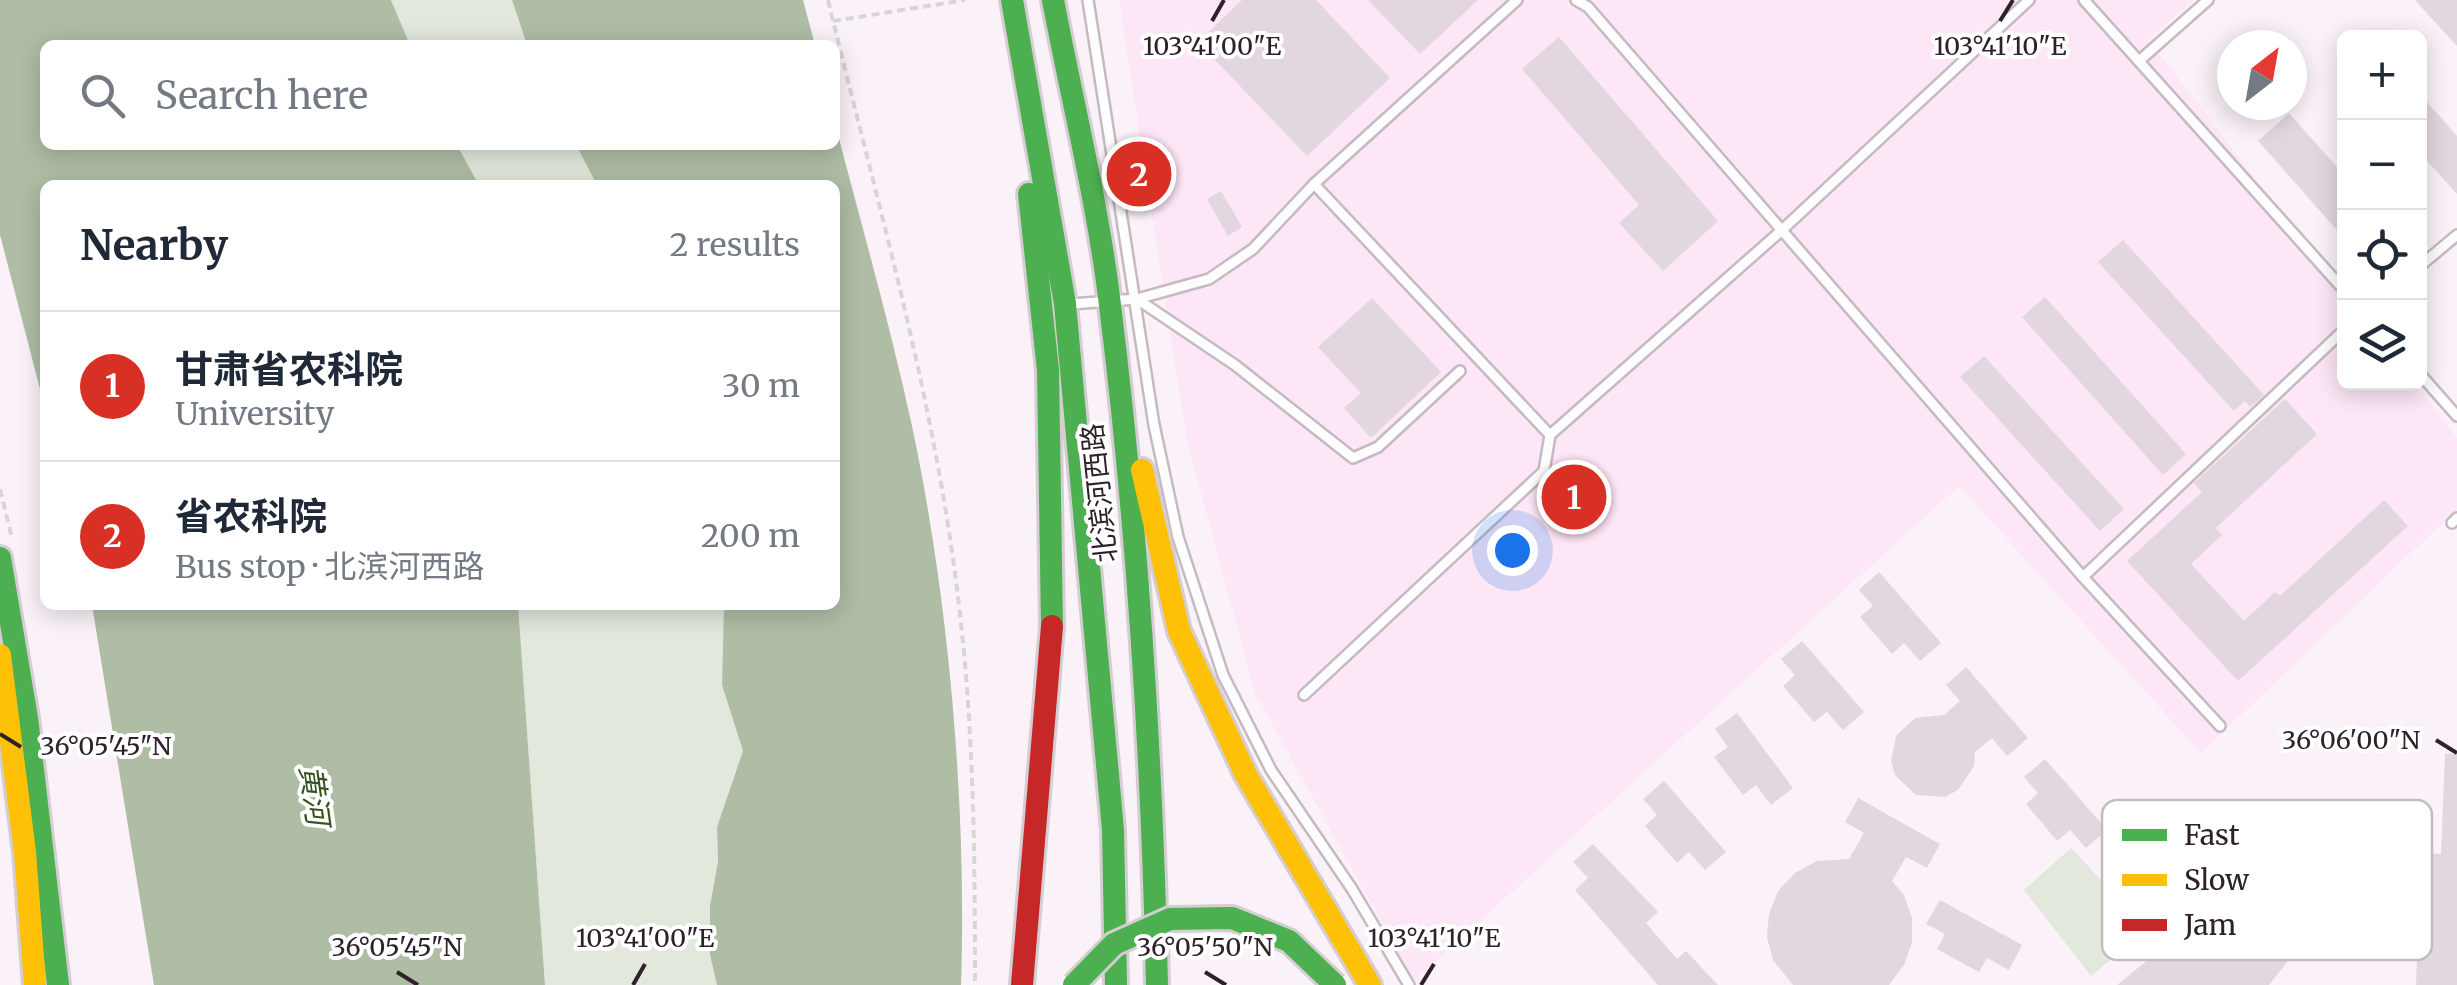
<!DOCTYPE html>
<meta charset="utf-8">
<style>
body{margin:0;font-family:Merriweather,"Noto Sans SC",serif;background:#f2f2f3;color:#1f2937}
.controls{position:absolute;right:30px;top:30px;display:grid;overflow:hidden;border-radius:15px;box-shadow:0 5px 25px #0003}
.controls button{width:90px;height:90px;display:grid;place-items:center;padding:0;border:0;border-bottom:2px solid #e0e1e3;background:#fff;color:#1f2937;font:50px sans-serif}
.compass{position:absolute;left:2217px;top:30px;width:90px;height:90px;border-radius:50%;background:#fff;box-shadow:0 5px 25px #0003;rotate:31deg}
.you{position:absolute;left:1512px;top:550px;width:35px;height:35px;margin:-25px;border:8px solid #fff;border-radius:50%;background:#1a73e8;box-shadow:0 0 0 15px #1a73e833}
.badge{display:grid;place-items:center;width:65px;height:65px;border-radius:50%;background:#d93025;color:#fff;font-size:32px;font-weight:700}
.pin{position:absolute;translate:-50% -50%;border:5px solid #fff;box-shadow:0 2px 10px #0006}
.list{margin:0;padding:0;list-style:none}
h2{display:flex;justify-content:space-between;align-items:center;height:130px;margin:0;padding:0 40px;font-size:42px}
h2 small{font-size:32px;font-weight:400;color:#747a83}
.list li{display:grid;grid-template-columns:65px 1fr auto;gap:30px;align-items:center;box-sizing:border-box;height:150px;padding:0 40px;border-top:2px solid #e0e1e3}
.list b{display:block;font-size:38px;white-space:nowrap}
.list p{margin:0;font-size:32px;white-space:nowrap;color:#747a83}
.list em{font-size:32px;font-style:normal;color:#747a83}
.icon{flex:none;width:55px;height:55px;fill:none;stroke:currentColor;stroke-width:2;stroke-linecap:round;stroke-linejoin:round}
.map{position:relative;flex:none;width:2457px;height:985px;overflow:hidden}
.search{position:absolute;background:#fff;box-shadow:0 5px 25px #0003;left:40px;top:40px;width:800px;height:110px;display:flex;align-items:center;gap:25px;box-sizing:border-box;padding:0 35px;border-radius:15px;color:#747a83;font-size:38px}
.panel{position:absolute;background:#fff;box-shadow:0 5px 25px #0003;left:40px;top:180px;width:800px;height:430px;border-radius:15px}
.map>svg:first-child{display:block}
.built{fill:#fde6f5}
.green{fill:#e2e8dc}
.water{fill:#afbda5}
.building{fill:#e3d7df}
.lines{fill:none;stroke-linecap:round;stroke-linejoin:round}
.lane-casing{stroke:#c5bac2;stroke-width:14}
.fast-casing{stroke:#d4ced2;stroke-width:28}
.slow-casing{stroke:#d4ced2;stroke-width:28}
.jam-casing{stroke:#d4ced2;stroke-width:28}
.path{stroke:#d7d5d6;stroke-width:4;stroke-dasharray:8 5;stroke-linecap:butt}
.lane{stroke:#fefdfe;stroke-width:9}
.fast{stroke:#4caf50;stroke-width:22}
.slow{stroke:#ffc107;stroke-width:22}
.jam{stroke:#c62828;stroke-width:22}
.fast-bridge-casing{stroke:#d4ced2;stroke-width:28;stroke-linecap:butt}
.fast-bridge{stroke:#4caf50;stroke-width:22}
.ticks{fill:none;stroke:#2e212a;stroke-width:4}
.labels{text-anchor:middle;stroke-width:8;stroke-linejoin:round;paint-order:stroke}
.street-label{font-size:28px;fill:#2e212a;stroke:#fff}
.water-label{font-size:30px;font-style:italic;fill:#34531f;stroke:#fff}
.key{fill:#fff;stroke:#c0bcbf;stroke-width:2.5}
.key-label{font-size:28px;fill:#2e212a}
.ticks-label{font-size:25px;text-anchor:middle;fill:#2e212a;stroke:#fff;stroke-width:8;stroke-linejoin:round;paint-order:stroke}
</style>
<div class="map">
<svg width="2457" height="985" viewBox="0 0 2457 985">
<rect width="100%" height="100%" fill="#faf2f8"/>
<!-- built -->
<path class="built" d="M1119 0H2193L2149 40 2344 294V382L2414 383 2457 438V509L2201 753 1959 486 1414 981 1255 693 1187 441Z"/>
<!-- green -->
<g class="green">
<path d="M391 0H512L527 45H410Z"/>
<path d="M457 145H576L597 185H479Z"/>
<path d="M518 605H724L722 685 743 751 717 827 718 861 710 906V955L717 985H545Z"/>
<path d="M2071 848 2147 929 2091 976 2024 890Z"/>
</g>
<!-- water -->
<g class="water">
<path d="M0 0H391L410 45H45V145H457L479 185H45V408L0 235Z"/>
<path d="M512 0H803L815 45H527Z"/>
<path d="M835 123C861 224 890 324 912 426 949 600 967 807 961 985H717L710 955V906L718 861 717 827 743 751 722 685 724 605H835V185H597L576 145H835Z"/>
<path d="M92 605H518L545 985H154Z"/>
</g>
<!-- building -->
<g class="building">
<path d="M1242 0H1316L1390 78 1307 156 1198 42Z"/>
<path d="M1368 0H1478L1420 54Z"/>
<path d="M2415 0H2457V46Z"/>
<path d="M1559 37 1718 221 1663 271 1619 223 1639 205 1522 69Z"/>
<path d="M2420 94 2457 136V194L2420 153Z"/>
<path d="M2289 113 2344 175V238L2258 141Z"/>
<path d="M1221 191 1242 227 1228 236 1207 199Z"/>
<path d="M2123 240 2264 395 2250 407 2245 401 2234 411 2098 262Z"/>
<path d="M2045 297 2186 454 2163 475 2022 317Z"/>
<path d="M1372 298 1441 372 1371 438 1344 408 1361 393 1318 347Z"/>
<path d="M1984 356 2124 509 2100 531 1960 377Z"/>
<path d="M2285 399 2317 434 2216 528 2222 535 2191 564 2244 621 2275 592 2280 596 2384 500 2408 526 2238 681 2127 561 2202 492 2194 483Z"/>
<path d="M1879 572 1941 643 1920 661 1904 643 1892 654 1860 617 1873 606 1859 590Z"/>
<path d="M1802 641 1864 712 1843 730 1827 712 1814 722 1783 686 1795 675 1781 659Z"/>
<path d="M1966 667 2028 738 2007 756 1992 738 1975 752 1974 766 1958 790 1945 797 1916 795 1895 775 1891 761 1896 736 1915 718 1944 715 1960 701 1946 685Z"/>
<path d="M1737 713 1793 788 1771 805 1756 785 1743 795 1714 757 1728 747 1715 729Z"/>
<path d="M2445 754H2457V985H2416L2421 853 2441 854Z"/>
<path d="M2045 759 2107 830 2086 848 2070 830 2057 841 2026 804 2038 793 2024 777Z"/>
<path d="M1664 781 1726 852 1705 870 1689 852 1677 863 1645 826 1657 815 1643 799Z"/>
<path d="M1858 798 1940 844 1927 868 1906 857 1892 881 1904 895 1912 918V943L1904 965 1889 985H1793L1773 960 1767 937 1769 914 1778 891 1795 873 1817 861 1849 859 1864 833 1845 822Z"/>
<path d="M1593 844 1658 912 1646 923 1677 959 1686 951 1718 985H1658L1575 890 1588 878 1573 862Z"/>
<path d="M2230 893 2291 957 2269 985H2117Z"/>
<path d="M1940 900 2022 945 2009 970 1987 958 1979 972 1937 949 1945 934 1926 924Z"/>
</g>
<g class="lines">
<!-- lane casing -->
<g class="lane-casing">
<g id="lane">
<path d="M1088 0 1154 425 1178 537 1223 675 1271 770 1352 889 1409 985"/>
<path d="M1576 0 1588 7 2083 577 2220 726"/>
<path d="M2084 0 2344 290"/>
<path d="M2139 61 2208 0"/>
<path d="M1314 184 1550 435 1782 230 2029 0"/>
<path d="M2420 266 2457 235"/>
<path d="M1137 299 1235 365 1353 458 1378 447 1460 371"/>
<path d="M1071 304 1137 299 1209 279 1253 249 1314 184 1517 0"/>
<path d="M2420 374 2457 416"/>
<path d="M2452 523 2457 518"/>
<path d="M2083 577 2344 330"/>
<path d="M1304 695 1544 471 1550 435"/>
</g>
</g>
<!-- fast casing -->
<g class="fast-casing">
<g id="fast">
<path d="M1012 0 1065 304 1113 830 1116 985"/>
<path d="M1053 0C1072 101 1098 203 1110 305 1138 531 1152 758 1157 985"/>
<path d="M1029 194 1048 370 1052 626"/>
<path d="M0 558 27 718 58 985"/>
</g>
</g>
<!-- slow casing -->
<g class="slow-casing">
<g id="slow">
<path d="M1142 470 1179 631 1246 775 1370 985"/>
<path d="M0 655 25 852 35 985"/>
</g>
</g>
<!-- jam casing -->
<g class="jam-casing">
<path id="jam" d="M1022 985 1052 626"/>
</g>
<!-- path -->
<g class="path">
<path d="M828 0C877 203 937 406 960 614 974 737 975 861 975 985"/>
<path d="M833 21 965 0"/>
<path d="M0 489 12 538"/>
</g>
<!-- lane -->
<use href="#lane" class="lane"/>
<!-- fast -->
<use href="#fast" class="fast"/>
<!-- slow -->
<use href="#slow" class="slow"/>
<!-- jam -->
<use href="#jam" class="jam"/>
<!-- fast-bridge casing -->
<g class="fast-bridge-casing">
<path id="fast-bridge" d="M1074 985 1114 944 1170 919 1232 918 1289 941 1335 985"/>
</g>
<!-- fast-bridge -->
<use href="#fast-bridge" class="fast-bridge"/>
</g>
<!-- ticks -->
<path class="ticks" d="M1212 21 1224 0M2000 21 2013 0M0 734 21 747M2436 740 2457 753M397 972 418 985M1205 972 1226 985M633 985 645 964M1421 985 1434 964"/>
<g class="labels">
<!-- street labels -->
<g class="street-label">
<text transform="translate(1099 493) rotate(-96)" y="10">北滨河西路</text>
</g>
<!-- water labels -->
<g class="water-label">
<text transform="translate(314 795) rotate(82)" y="10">黄河</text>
</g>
</g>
<!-- legend -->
<rect x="2102" y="800" width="330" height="160" rx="15" class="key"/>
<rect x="2122" y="829" width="45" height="12" fill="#4caf50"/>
<rect x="2122" y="874" width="45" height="12" fill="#ffc107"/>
<rect x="2122" y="919" width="45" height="12" fill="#c62828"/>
<g class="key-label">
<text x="2184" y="845">Fast</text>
<text x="2184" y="890">Slow</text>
<text x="2184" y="935">Jam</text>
</g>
<g class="ticks-label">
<text x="1212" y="55">103°41'00"E</text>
<text x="2000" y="55">103°41'10"E</text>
<text x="2351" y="749">36°06'00"N</text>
<text x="106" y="755">36°05'45"N</text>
<text x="645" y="947">103°41'00"E</text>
<text x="1434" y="947">103°41'10"E</text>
<text x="397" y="956">36°05'45"N</text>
<text x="1205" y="956">36°05'50"N</text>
</g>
</svg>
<div class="controls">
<button>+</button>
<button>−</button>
<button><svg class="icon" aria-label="locate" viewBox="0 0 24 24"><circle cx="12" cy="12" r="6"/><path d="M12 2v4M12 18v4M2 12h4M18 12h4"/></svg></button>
<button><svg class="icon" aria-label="layers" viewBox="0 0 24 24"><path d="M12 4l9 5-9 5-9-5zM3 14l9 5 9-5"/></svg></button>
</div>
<svg class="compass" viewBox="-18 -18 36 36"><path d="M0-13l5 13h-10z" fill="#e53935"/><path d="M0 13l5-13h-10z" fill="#747a83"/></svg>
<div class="you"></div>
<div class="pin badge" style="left:1574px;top:497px">1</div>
<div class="pin badge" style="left:1139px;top:174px">2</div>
<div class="search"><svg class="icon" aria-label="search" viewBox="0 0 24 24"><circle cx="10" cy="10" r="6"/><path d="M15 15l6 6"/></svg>Search here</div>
<section class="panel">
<h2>Nearby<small>2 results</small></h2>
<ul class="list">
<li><span class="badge">1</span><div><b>甘肃省农科院</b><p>University</p></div><em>30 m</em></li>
<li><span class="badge">2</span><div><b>省农科院</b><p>Bus stop · 北滨河西路</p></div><em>200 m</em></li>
</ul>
</section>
</div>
